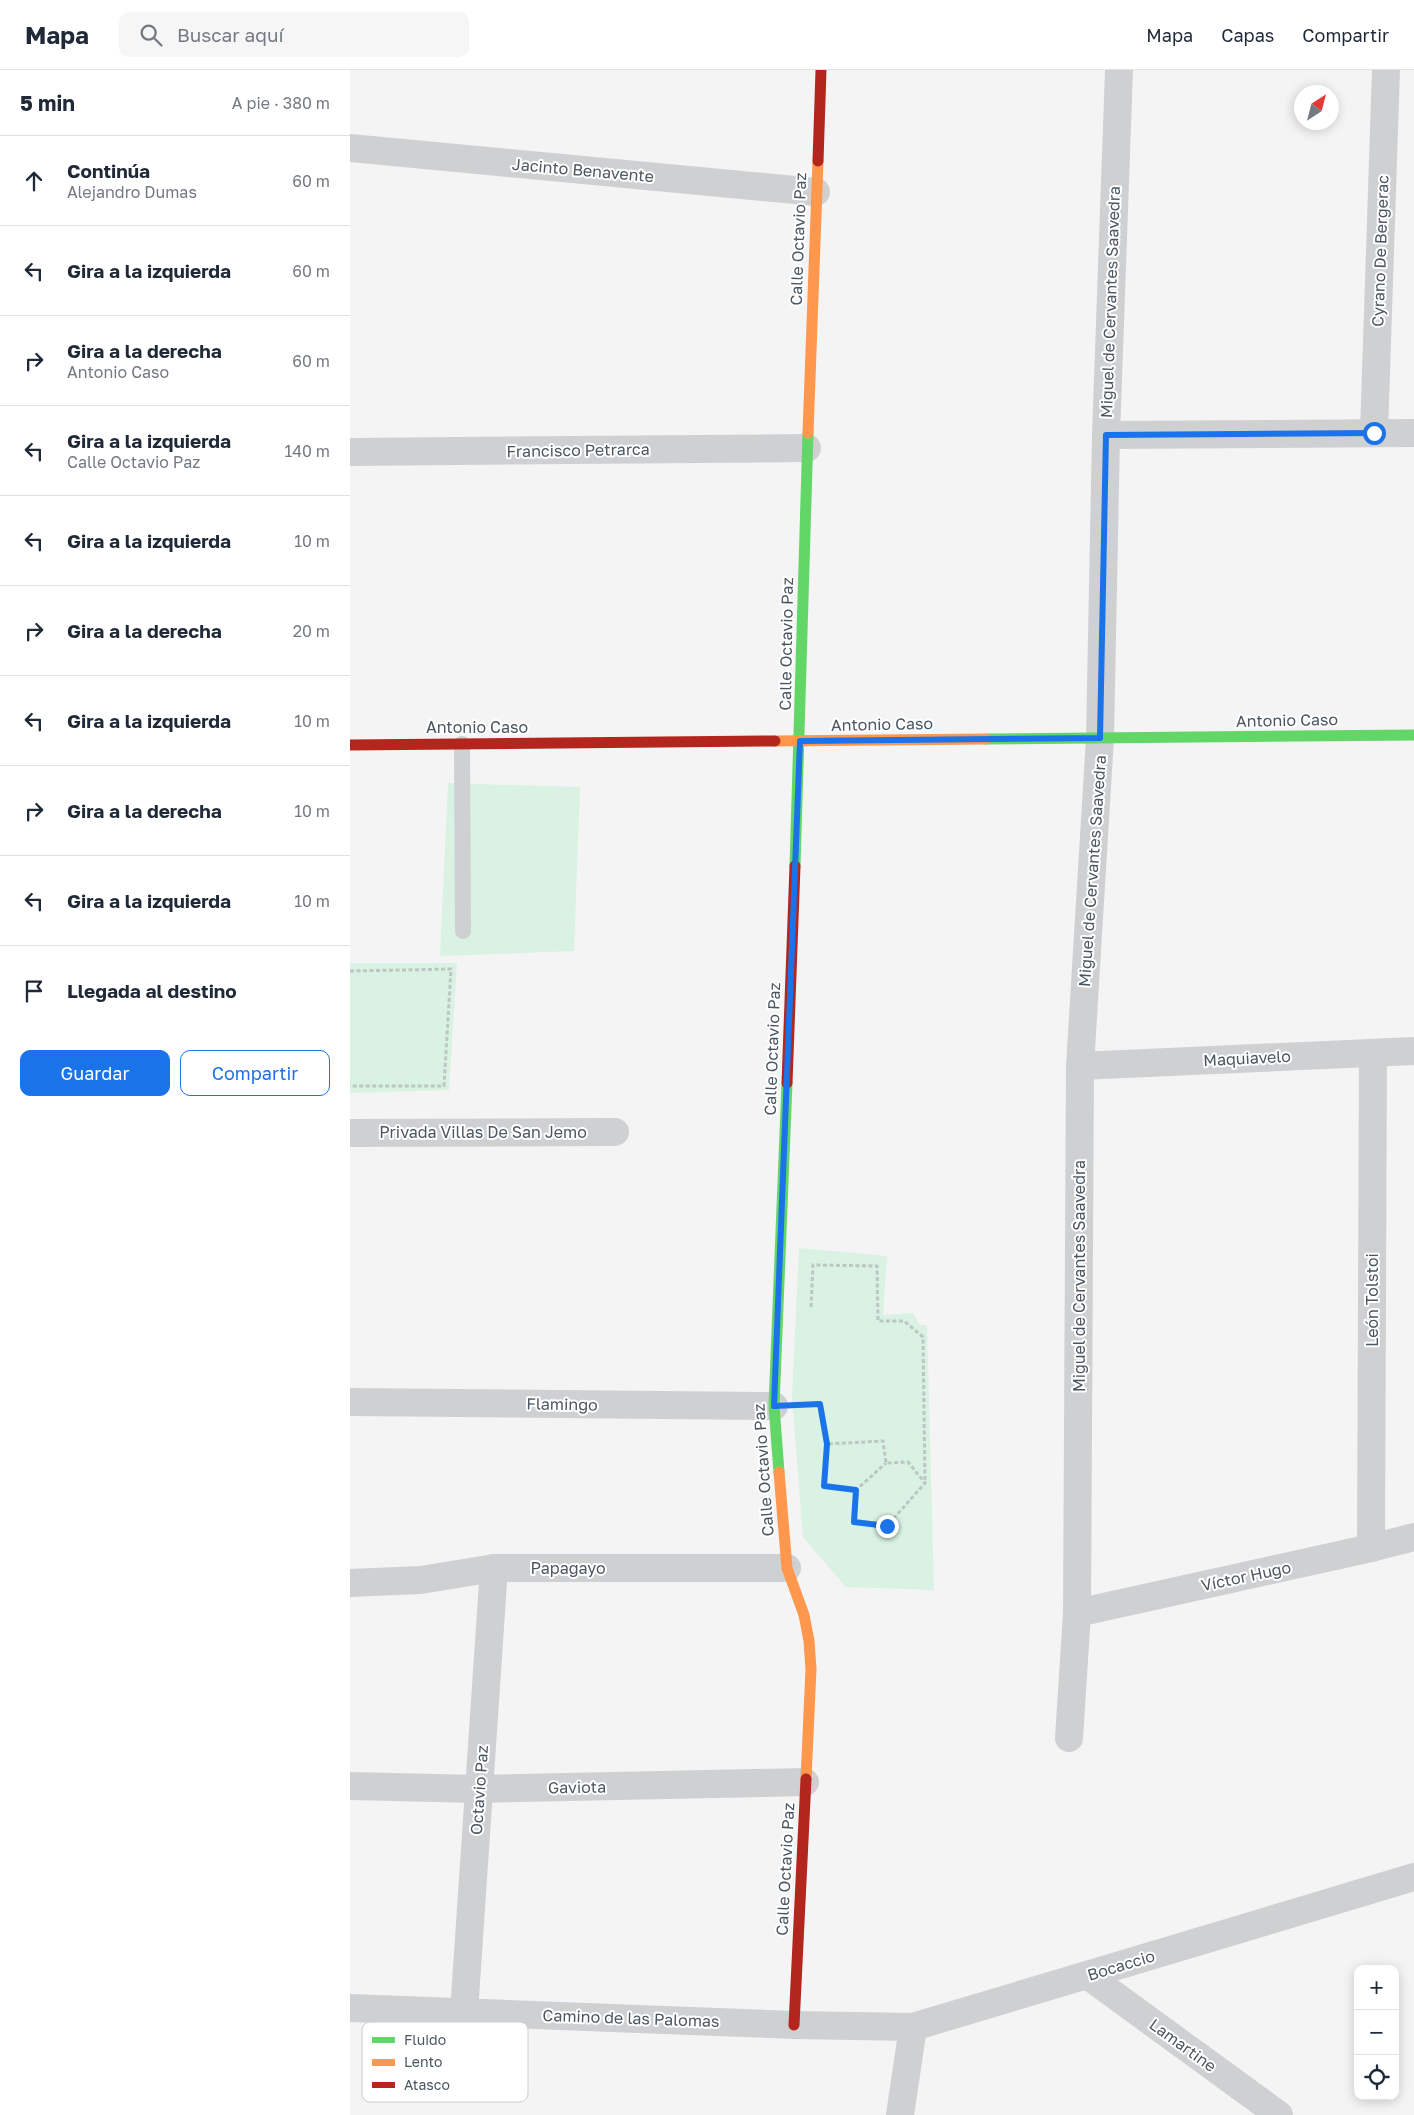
<!DOCTYPE html>
<html lang="es">
<meta charset="utf-8">
<style>
body{margin:0;font-family:"Golos Text",sans-serif;background:#f6f6f7;color:#1f2937}
.controls{position:absolute;right:15px;bottom:15px;display:grid;overflow:hidden;border-radius:10px;box-shadow:0 2px 12px #0003}
.controls button{width:45px;height:45px;display:grid;place-items:center;padding:0;border:0;border-bottom:1px solid #e0e1e3;background:#fff;color:#1f2937;font:25px sans-serif}
.compass{position:absolute;left:944px;top:15px;width:45px;height:45px;border-radius:50%;background:#fff;box-shadow:0 2px 12px #0003;rotate:36deg}
.stop{position:absolute;width:15px;height:15px;margin:-11px;border:4px solid #1a73e8;border-radius:50%;background:#fff}
.stop.end{background:#1a73e8;border-color:#fff;box-shadow:0 1px 5px #0008}
.list{margin:0;padding:0;list-style:none}
h2{display:flex;justify-content:space-between;align-items:center;height:65px;margin:0;padding:0 20px;font-size:21px}
h2 small{font-size:16px;font-weight:400;color:#747a83}
.list li{display:grid;grid-template-columns:32px 1fr auto;gap:15px;align-items:center;box-sizing:border-box;height:90px;padding:0 20px;border-top:1px solid #e0e1e3}
.list b{display:block;font-size:19px;white-space:nowrap}
.list p{margin:0;font-size:16px;white-space:nowrap;color:#747a83}
.list em{font-size:16px;font-style:normal;color:#747a83}
.actions{display:flex;gap:10px;padding:15px 20px}
.actions a{flex:1;padding:11px 0;border:1px solid #1a73e8;border-radius:10px;text-align:center;font-size:18px;color:#1a73e8}
.actions .main{background:#1a73e8;color:#fff}
.icon{flex:none;width:28px;height:28px;fill:none;stroke:currentColor;stroke-width:2;stroke-linecap:round;stroke-linejoin:round}
.map{position:relative;flex:none;width:1064px;height:2045px;overflow:hidden}
header{display:flex;align-items:center;gap:30px;box-sizing:border-box;height:70px;padding:0 25px;background:#fff;border-bottom:1px solid #e0e1e3}
header strong{font-size:24px}
nav{display:flex;gap:28px;margin-inline-start:auto;font-size:18px}
.search{width:350px;height:45px;background:#f6f6f7;display:flex;align-items:center;gap:12px;box-sizing:border-box;padding:0 18px;border-radius:10px;color:#747a83;font-size:19px}
main{display:flex}
aside{flex:1;background:#fff}
.map>svg:first-child{display:block}
.green{fill:#d9f2e3}
.lines{fill:none;stroke-linecap:round;stroke-linejoin:round}
.path{stroke:#bcc7c4;stroke-width:3;stroke-dasharray:4 2.5;stroke-linecap:butt}
.lane{stroke:#ced0d2;stroke-width:16}
.street{stroke:#ced0d2;stroke-width:28}
.fast{stroke:#63d668;stroke-width:11}
.slow{stroke:#ff974d;stroke-width:11}
.jam{stroke:#b3261e;stroke-width:11}
.route{stroke:#1a73e8;stroke-width:6}
.labels{text-anchor:middle;stroke-width:4;stroke-linejoin:round;paint-order:stroke}
.street-label{font-size:16px;fill:#4a5661;stroke:#fff}
.key{fill:#fff;stroke:#c9ccd0;stroke-width:1}
.key-label{font-size:14px;fill:#4a5661}
</style>
<header>
<strong>Mapa</strong>
<div class="search"><svg class="icon" aria-label="search" viewBox="0 0 24 24"><circle cx="10" cy="10" r="6"/><path d="M15 15l6 6"/></svg>Buscar aquí</div>
<nav><a>Mapa</a><a>Capas</a><a>Compartir</a></nav>
</header>
<main>
<aside>
<h2>5 min<small>A pie · 380 m</small></h2>
<ul class="list">
<li><svg class="icon" aria-label="ahead" viewBox="0 0 24 24"><path d="M12 20V5M6 11l6-6 6 6"/></svg><div><b>Continúa</b><p>Alejandro Dumas</p></div><em>60 m</em></li>
<li><svg class="icon" aria-label="left" viewBox="0 0 24 24"><path d="M17 20v-9H6M10 6l-5 5 5 5"/></svg><div><b>Gira a la izquierda</b></div><em>60 m</em></li>
<li><svg class="icon" aria-label="right" viewBox="0 0 24 24"><path d="M7 20v-9h11M14 6l5 5-5 5"/></svg><div><b>Gira a la derecha</b><p>Antonio Caso</p></div><em>60 m</em></li>
<li><svg class="icon" aria-label="left" viewBox="0 0 24 24"><path d="M17 20v-9H6M10 6l-5 5 5 5"/></svg><div><b>Gira a la izquierda</b><p>Calle Octavio Paz</p></div><em>140 m</em></li>
<li><svg class="icon" aria-label="left" viewBox="0 0 24 24"><path d="M17 20v-9H6M10 6l-5 5 5 5"/></svg><div><b>Gira a la izquierda</b></div><em>10 m</em></li>
<li><svg class="icon" aria-label="right" viewBox="0 0 24 24"><path d="M7 20v-9h11M14 6l5 5-5 5"/></svg><div><b>Gira a la derecha</b></div><em>20 m</em></li>
<li><svg class="icon" aria-label="left" viewBox="0 0 24 24"><path d="M17 20v-9H6M10 6l-5 5 5 5"/></svg><div><b>Gira a la izquierda</b></div><em>10 m</em></li>
<li><svg class="icon" aria-label="right" viewBox="0 0 24 24"><path d="M7 20v-9h11M14 6l5 5-5 5"/></svg><div><b>Gira a la derecha</b></div><em>10 m</em></li>
<li><svg class="icon" aria-label="left" viewBox="0 0 24 24"><path d="M17 20v-9H6M10 6l-5 5 5 5"/></svg><div><b>Gira a la izquierda</b></div><em>10 m</em></li>
<li><svg class="icon" aria-label="arrive" viewBox="0 0 24 24"><path d="M6 21V4h12l-3 4 3 4H6"/></svg><div><b>Llegada al destino</b></div></li>
</ul>
<div class="actions"><a class="main">Guardar</a><a>Compartir</a></div>
</aside>
<div class="map">
<svg width="1064" height="2045" viewBox="0 0 1064 2045">
<rect width="100%" height="100%" fill="#f4f4f4"/>
<!-- green -->
<g class="green">
<path d="M98 713 230 717 224 881 90 886Z"/>
<path d="M0 893H107L99 1020 0 1023Z"/>
<path d="M449 1178 537 1186 533 1245 563 1243 570 1255H577L584 1520 496 1517 453 1467 442 1328Z"/>
</g>
<g class="lines">
<!-- path -->
<g class="path">
<path d="M0 901 101 899 94 1016H0"/>
<path d="M461 1237 463 1195 527 1196 528 1251H554L573 1267 575 1413"/>
<path d="M454 1335 470 1334 477 1374 533 1371 536 1393 558 1392 575 1413 537 1456 504 1452 506 1420 536 1393"/>
<path d="M477 1374 474 1416 506 1420"/>
</g>
<!-- lane -->
<path class="lane" d="M112 674 113 861"/>
<!-- street -->
<g class="street">
<path d="M0 78 466 122"/>
<path d="M1024 363 1036 0"/>
<path d="M756 365 1064 363"/>
<path d="M0 382 457 378"/>
<path d="M730 996 1064 981"/>
<path d="M0 1063 265 1062"/>
<path d="M0 1332 424 1336"/>
<path d="M1021 1478 1023 983"/>
<path d="M0 1513 71 1510 144 1498H437"/>
<path d="M727 1543 1021 1478 1064 1467"/>
<path d="M719 1668 727 1543 730 996 750 668 756 365 769 0"/>
<path d="M0 1716 128 1719 455 1712"/>
<path d="M737 1905 929 2045"/>
<path d="M0 1938 444 1955 563 1957 1064 1807"/>
<path d="M114 1942 144 1498"/>
<path d="M550 2045 563 1957"/>
</g>
<!-- fast -->
<g class="fast">
<path d="M636 669 1064 665"/>
<path d="M445 796 458 363"/>
<path d="M429 1402 424 1336 437 1013"/>
</g>
<!-- slow -->
<g class="slow">
<path d="M458 363 468 91"/>
<path d="M425 671 636 669"/>
<path d="M429 1402 437 1498 454 1545 459 1571 461 1599 456 1709"/>
</g>
<!-- jam -->
<g class="jam">
<path d="M468 91 471 0"/>
<path d="M0 675 425 671"/>
<path d="M437 1013 445 796"/>
<path d="M444 1955 456 1709"/>
</g>
</g>
<g class="lines">
<!-- route -->
<path class="route" d="M537 1456 504 1452 506 1420 474 1416 477 1374 470 1334 424 1336 450 671 750 668 756 365 1024 363"/>
</g>
<g class="labels">
<!-- street labels -->
<g class="street-label">
<text transform="translate(233 100) rotate(5)" y="6">Jacinto Benavente</text>
<text transform="translate(448 169) rotate(-88)" y="6">Calle Octavio Paz</text>
<text transform="translate(1030 181) rotate(-88)" y="6">Cyrano De Bergerac</text>
<text transform="translate(760 232) rotate(-88)" y="6">Miguel de Cervantes Saavedra</text>
<text transform="translate(228 380) rotate(-1)" y="6">Francisco Petrarca</text>
<text transform="translate(436 574) rotate(-89)" y="6">Calle Octavio Paz</text>
<text transform="translate(937 650) rotate(-1)" y="6">Antonio Caso</text>
<text transform="translate(532 654) rotate(-1)" y="6">Antonio Caso</text>
<text x="127" y="663">Antonio Caso</text>
<text transform="translate(742 801) rotate(-86)" y="6">Miguel de Cervantes Saavedra</text>
<text transform="translate(422 979) rotate(-88)" y="6">Calle Octavio Paz</text>
<text transform="translate(897 988) rotate(-3)" y="6">Maquiavelo</text>
<text x="133" y="1068">Privada Villas De San Jemo</text>
<text transform="translate(729 1206) rotate(-90)" y="6">Miguel de Cervantes Saavedra</text>
<text transform="translate(1022 1230) rotate(-90)" y="6">León Tolstoi</text>
<text transform="translate(212 1334) rotate(1)" y="6">Flamingo</text>
<text transform="translate(413 1400) rotate(-94)" y="6">Calle Octavio Paz</text>
<text x="218" y="1504">Papagayo</text>
<text transform="translate(896 1506) rotate(-12)" y="6">Víctor Hugo</text>
<text transform="translate(227 1717) rotate(-1)" y="6">Gaviota</text>
<text transform="translate(129 1720) rotate(-86)" y="6">Octavio Paz</text>
<text transform="translate(435 1799) rotate(-87)" y="6">Calle Octavio Paz</text>
<text transform="translate(771 1895) rotate(-17)" y="6">Bocaccio</text>
<text transform="translate(281 1948) rotate(2)" y="6">Camino de las Palomas</text>
<text transform="translate(833 1975) rotate(36)" y="6">Lamartine</text>
</g>
</g>
<!-- legend -->
<rect x="12" y="1952" width="166" height="80" rx="8" class="key"/>
<rect x="22" y="1967" width="23" height="6" fill="#63d668"/>
<rect x="22" y="1989" width="23" height="7" fill="#ff974d"/>
<rect x="22" y="2012" width="23" height="6" fill="#b3261e"/>
<g class="key-label">
<text x="54" y="1975">Fluido</text>
<text x="54" y="1997">Lento</text>
<text x="54" y="2020">Atasco</text>
</g>
</svg>
<div class="controls">
<button>+</button>
<button>−</button>
<button><svg class="icon" aria-label="locate" viewBox="0 0 24 24"><circle cx="12" cy="12" r="6"/><path d="M12 2v4M12 18v4M2 12h4M18 12h4"/></svg></button>
</div>
<svg class="compass" viewBox="-18 -18 36 36"><path d="M0-13l5 13h-10z" fill="#e53935"/><path d="M0 13l5-13h-10z" fill="#747a83"/></svg>
<div class="stop" style="left:1024px;top:363px"></div>
<div class="stop end" style="left:537px;top:1456px"></div>
</div>
</main>
